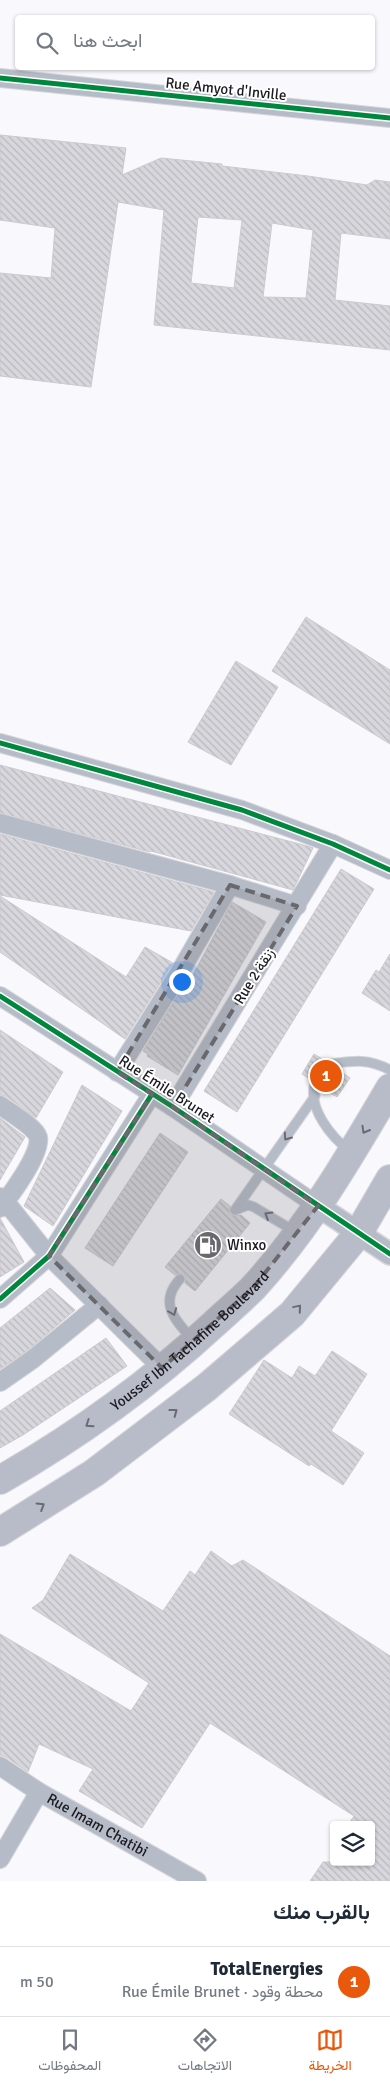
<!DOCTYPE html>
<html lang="ar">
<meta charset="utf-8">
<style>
body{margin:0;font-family:Signika,Vazirmatn,sans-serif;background:#f6f6f7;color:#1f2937;direction:rtl}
.controls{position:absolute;right:15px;bottom:15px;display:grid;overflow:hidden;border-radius:5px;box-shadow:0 1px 4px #0004}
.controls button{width:45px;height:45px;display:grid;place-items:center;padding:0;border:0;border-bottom:1px solid #e0e1e3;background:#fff;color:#1f2937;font:25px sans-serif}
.you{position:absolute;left:181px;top:981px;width:18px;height:18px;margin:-12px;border:4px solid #fff;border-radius:50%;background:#1a73e8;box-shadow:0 0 0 8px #1a73e833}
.badge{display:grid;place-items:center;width:32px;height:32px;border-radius:50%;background:#ea580c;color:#fff;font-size:16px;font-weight:700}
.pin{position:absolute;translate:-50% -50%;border:2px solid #fff;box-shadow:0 1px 5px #0006}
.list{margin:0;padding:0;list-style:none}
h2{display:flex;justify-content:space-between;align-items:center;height:65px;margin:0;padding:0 20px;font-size:21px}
h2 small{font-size:16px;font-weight:400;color:#747a83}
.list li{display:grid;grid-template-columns:32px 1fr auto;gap:15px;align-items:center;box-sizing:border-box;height:70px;padding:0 20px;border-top:1px solid #e0e1e3}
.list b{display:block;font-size:19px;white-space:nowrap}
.list p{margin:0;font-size:16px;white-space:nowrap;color:#747a83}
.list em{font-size:16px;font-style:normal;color:#747a83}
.icon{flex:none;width:28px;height:28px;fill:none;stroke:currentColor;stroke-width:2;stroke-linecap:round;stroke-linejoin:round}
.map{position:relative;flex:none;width:390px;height:1881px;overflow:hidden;direction:ltr}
.search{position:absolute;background:#fff;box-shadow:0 1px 4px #0004;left:15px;right:15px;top:15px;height:55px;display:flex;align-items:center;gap:12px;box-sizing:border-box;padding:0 18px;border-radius:5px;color:#747a83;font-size:19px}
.sheet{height:135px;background:#fff}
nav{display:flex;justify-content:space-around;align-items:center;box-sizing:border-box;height:70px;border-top:1px solid #e0e1e3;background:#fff;font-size:14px;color:#747a83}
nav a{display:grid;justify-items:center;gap:2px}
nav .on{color:#ea580c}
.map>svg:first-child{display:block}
.building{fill:url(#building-back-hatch);stroke:#cbcad0;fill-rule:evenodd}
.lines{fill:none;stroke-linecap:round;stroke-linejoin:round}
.service-casing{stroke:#d5d5d9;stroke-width:11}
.minor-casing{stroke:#d5d5d9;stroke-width:20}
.tertiary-casing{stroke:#d5d5d9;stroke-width:24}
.primary-casing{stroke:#d5d5d9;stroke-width:30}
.service{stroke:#b6bcc7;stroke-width:9}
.minor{stroke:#b6bcc7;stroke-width:18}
.tertiary{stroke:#b6bcc7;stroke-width:21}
.primary{stroke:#b8bcc9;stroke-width:28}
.cycleway-casing{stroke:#fff;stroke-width:8}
.cycleway{stroke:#00873e;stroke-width:5}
.oneway{stroke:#696b74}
.oneway2{stroke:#686b74}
.marked{fill:#68686d;fill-opacity:0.2;stroke:#68686d;stroke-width:4;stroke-dasharray:10 6;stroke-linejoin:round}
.labels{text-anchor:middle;stroke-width:4;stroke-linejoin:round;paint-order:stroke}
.street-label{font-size:15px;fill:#1a1a20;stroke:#fff}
.poi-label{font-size:15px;fill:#1a1a20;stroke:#fff;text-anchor:start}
</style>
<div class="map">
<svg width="390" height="1881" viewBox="0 0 390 1881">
<defs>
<pattern id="building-back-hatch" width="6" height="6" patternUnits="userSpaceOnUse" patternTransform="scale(1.25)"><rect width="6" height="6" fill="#d8d7dd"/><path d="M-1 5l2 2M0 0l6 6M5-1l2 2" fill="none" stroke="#b9b8bd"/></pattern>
</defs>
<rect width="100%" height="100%" fill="#f8f8fd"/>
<!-- building -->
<g class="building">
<path d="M0 135 126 148 122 175 161 158 222 164V166L308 176 367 185 375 180 390 182V239L341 233 335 300 390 306V350L154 325 164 210 118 202 91 387 0 376V273L51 278 55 228 0 220ZM198 217 242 220 234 288 191 283ZM272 223 313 230 306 298 263 297Z"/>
<path d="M306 617 390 670V744L272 671Z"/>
<path d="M236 661 278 687 231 765 188 742Z"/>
<path d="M0 765 311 847 313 848 293 890 151 851 150 852 0 813Z"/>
<path d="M0 834 214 892 191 931 0 895Z"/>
<path d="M341 869 374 889 237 1112 204 1091Z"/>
<path d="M0 896 126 977 145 947 173 963 125 1039 0 952Z"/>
<path d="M232 902 266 922 178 1075 147 1056 148 1054 143 1051 191 974 193 975Z"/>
<path d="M390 954V1011L362 993 376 970 379 972Z"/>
<path d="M0 1030 63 1072 36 1118 6 1096 0 1095Z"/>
<path d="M314 1054 324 1060 310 1079 302 1074Z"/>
<path d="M337 1069 350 1078 337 1097 321 1087 332 1070Z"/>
<path d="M82 1085 122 1111 53 1226 24 1206Z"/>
<path d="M0 1118 25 1137 0 1180Z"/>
<path d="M160 1133 188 1152 113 1266 85 1248Z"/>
<path d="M221 1199 230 1206 229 1210 231 1215 235 1216 241 1215 250 1223 195 1291 185 1283 186 1279 184 1274 180 1273 175 1275 165 1267Z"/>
<path d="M0 1218 24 1262 0 1277Z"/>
<path d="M50 1288 75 1310 27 1351 0 1369V1328Z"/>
<path d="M106 1338 127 1366 23 1435 0 1448V1411Z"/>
<path d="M332 1351 367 1374 331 1431 364 1453 343 1485 311 1464 309 1466 229 1414 264 1360 292 1378 299 1366 315 1376Z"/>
<path d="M211 1551 232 1566 243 1560 390 1656V1881H310L323 1862H371V1825H348L354 1816 210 1723 142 1828 79 1791 93 1769 39 1744 28 1772 6 1757 0 1755V1634L131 1711 149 1683 32 1608 43 1600 70 1554 163 1611 190 1571 195 1575Z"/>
</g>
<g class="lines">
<!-- service casing -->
<g class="service-casing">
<g id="service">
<path d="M350 1151C332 1138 307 1108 315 1083 317 1077 325 1069 329 1064 353 1061 368 1058 390 1070"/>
<path d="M235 1210 315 1096"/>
<path d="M235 1210 248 1205 254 1207 296 1232"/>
<path d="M180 1279C158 1303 175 1320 193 1340"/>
</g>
</g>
<!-- minor casing -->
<g class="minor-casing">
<g id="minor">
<path d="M0 78 390 118"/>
<path d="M0 743 242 810 333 844 390 870"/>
<path d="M0 823 230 885 297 906"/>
<path d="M0 996 173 1107 318 1206"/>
<path d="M117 1072 178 975 230 885"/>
<path d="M0 1105C9 1112 35 1127 38 1137 42 1153 10 1196 0 1208"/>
<path d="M173 1107 333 844"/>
<path d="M0 1197 5 1201 49 1256 162 1368"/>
<path d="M0 1299 49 1256 152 1094"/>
<path d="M0 1382 33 1359 99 1305"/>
<path id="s1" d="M0 1766 39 1792 197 1881"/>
<path d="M0 1859 39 1792"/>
</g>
</g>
<!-- tertiary casing -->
<g class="tertiary-casing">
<path id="tertiary" d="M318 1206 390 1254"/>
</g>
<!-- primary casing -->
<g class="primary-casing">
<g id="primary">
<path id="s2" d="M0 1480C77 1436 149 1384 214 1324 227 1312 241 1300 253 1288 308 1228 349 1158 390 1088"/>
<path d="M0 1532 94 1473 207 1387 292 1314 358 1234 390 1179"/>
</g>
</g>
<!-- service -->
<use href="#service" class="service"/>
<!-- minor -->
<use href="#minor" class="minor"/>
<!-- tertiary -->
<use href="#tertiary" class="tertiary"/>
<!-- primary -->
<use href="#primary" class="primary"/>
<!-- cycleway casing -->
<g class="cycleway-casing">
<g id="cycleway">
<path d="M0 78 390 118"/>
<path d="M0 743 242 810 333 844 390 870"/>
<path d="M0 996 173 1107 390 1254"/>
<path d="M0 1299 49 1256 152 1094"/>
</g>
</g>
<!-- cycleway -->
<use href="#cycleway" class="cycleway"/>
</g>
<!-- one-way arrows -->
<defs><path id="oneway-chevron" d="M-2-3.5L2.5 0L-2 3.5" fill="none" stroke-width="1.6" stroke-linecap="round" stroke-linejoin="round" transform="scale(1.25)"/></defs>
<g class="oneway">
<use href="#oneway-chevron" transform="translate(365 1130) rotate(120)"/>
<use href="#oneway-chevron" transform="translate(298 1308) rotate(-50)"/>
<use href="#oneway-chevron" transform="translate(174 1412) rotate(-37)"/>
<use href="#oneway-chevron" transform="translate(89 1424) rotate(146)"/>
<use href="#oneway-chevron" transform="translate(41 1506) rotate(-32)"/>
</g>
<g class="oneway2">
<use href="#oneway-chevron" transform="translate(287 1137) rotate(125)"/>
<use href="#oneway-chevron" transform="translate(268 1215) rotate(-149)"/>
<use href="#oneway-chevron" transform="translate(173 1312) rotate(69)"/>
</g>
<!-- marked area -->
<path class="marked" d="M230 885 297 906 173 1107 318 1206 253 1288 162 1368 49 1256 152 1094 117 1072Z"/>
<!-- icons -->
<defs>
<g id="fuel-disc" transform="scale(1.4375)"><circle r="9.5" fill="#68686d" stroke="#fff"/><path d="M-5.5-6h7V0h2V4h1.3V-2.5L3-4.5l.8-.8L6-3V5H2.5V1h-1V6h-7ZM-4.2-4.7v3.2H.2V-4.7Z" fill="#fff"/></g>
</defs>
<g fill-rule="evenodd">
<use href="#fuel-disc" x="208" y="1245"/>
</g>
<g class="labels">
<!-- street labels -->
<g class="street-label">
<text transform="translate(226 89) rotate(6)" y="5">Rue Amyot d'Inville</text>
<text transform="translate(254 976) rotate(-58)" y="5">Rue 2 زنقة</text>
<text transform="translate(167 1089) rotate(33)" y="5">Rue Émile Brunet</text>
<text dy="5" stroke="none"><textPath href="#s2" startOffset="236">Youssef Ibn Tachafine Boulevard</textPath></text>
<text dy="5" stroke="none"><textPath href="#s1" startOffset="114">Rue Imam Chatibi</textPath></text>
</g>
<!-- poi labels -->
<g class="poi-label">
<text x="227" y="1250">Winxo</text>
</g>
</g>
</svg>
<div class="controls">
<button><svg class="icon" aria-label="layers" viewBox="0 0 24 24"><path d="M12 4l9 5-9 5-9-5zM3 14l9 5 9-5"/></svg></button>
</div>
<div class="you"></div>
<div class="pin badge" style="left:326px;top:1076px">1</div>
<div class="search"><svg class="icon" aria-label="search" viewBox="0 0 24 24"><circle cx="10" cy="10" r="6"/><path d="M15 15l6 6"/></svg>ابحث هنا</div>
</div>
<section class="sheet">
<h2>بالقرب منك<small></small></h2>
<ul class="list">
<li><span class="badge">1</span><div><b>TotalEnergies</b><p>محطة وقود · Rue Émile Brunet</p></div><em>50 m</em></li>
</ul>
</section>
<nav>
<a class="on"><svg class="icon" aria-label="map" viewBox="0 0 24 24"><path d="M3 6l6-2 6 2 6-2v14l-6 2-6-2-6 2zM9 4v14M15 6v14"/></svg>الخريطة</a>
<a><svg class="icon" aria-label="directions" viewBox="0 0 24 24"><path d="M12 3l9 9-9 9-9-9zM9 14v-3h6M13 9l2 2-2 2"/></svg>الاتجاهات</a>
<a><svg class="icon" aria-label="saved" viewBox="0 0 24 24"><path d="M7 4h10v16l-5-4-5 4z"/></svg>المحفوظات</a>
</nav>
